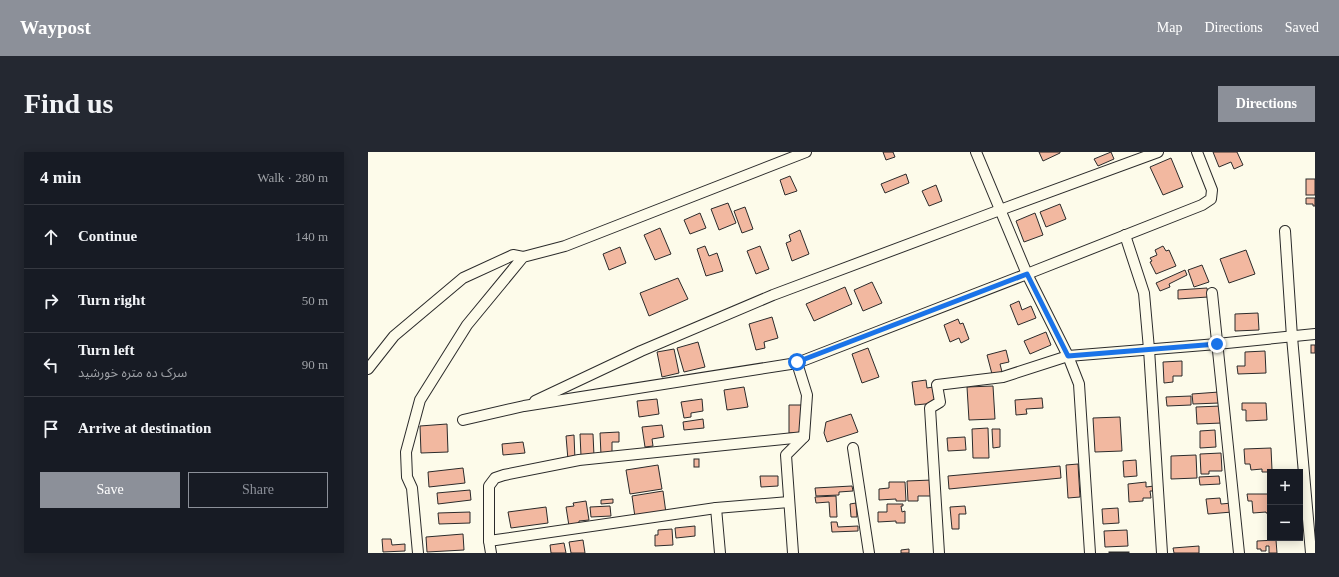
<!DOCTYPE html>
<meta charset="utf-8">
<style>
body{margin:0;font-family:"Times New Roman","Noto Sans Arabic",serif;background:#242831;color:#f1f3f6}
.controls{position:absolute;right:12px;bottom:12px;display:grid;overflow:hidden;border-radius:0px;box-shadow:0 2px 10px #0003}
.controls button{width:36px;height:36px;display:grid;place-items:center;padding:0;border:0;border-bottom:1px solid #363941;background:#171b24;color:#f1f3f6;font:20px sans-serif}
.stop{position:absolute;width:12px;height:12px;margin:-9px;border:3px solid #1a73e8;border-radius:50%;background:#fff}
.stop.end{background:#1a73e8;border-color:#fff;box-shadow:0 1px 4px #0008}
.list{margin:0;padding:0;list-style:none}
h2{display:flex;justify-content:space-between;align-items:center;height:52px;margin:0;padding:0 16px;font-size:17px}
h2 small{font-size:13px;font-weight:400;color:#9ea1a6}
.list li{display:grid;grid-template-columns:26px 1fr auto;gap:12px;align-items:center;box-sizing:border-box;height:64px;padding:0 16px;border-top:1px solid #363941}
.list b{display:block;font-size:15px;white-space:nowrap}
.list p{margin:0;font-size:13px;white-space:nowrap;color:#9ea1a6}
.list em{font-size:13px;font-style:normal;color:#9ea1a6}
.actions{display:flex;gap:8px;padding:12px 16px}
.actions a{flex:1;padding:9px 0;border:1px solid #8c9099;border-radius:0px;text-align:center;font-size:14px;color:#8c9099}
.actions .main{background:#8c9099;color:#fff}
.icon{flex:none;width:22px;height:22px;fill:none;stroke:currentColor;stroke-width:2;stroke-linecap:round;stroke-linejoin:round}
.map{position:relative;flex:none;width:947px;height:401px;overflow:hidden;border-radius:0px}
header{display:flex;align-items:center;gap:24px;box-sizing:border-box;height:56px;padding:0 20px;background:#8c9099;color:#fff}
header strong{font-size:19px}
nav{display:flex;gap:22px;margin-inline-start:auto;font-size:14px}
.intro{display:flex;align-items:center;justify-content:space-between;box-sizing:border-box;height:96px;padding:0 24px}
h1{margin:0;font-size:28px}
.button{padding:10px 18px;border-radius:0px;background:#8c9099;color:#fff;font-size:14px;font-weight:700}
main{display:flex;gap:24px;padding:0 24px}
aside{flex:1;background:#171b24;border-radius:0px;box-shadow:0 2px 10px #0003}
.map>svg:first-child{display:block}
.building{fill:#f2b8a0;stroke:#2b2b2b}
.lines{fill:none;stroke-linecap:round;stroke-linejoin:round}
.street-casing{stroke:#2b2b2b;stroke-width:12}
.street{stroke:#fdfbea;stroke-width:10}
.route{stroke:#1a73e8;stroke-width:5}
</style>
<header>
<strong>Waypost</strong>
<nav><a>Map</a><a>Directions</a><a>Saved</a></nav>
</header>
<div class="intro"><h1>Find us</h1><a class="button">Directions</a></div>
<main>
<aside>
<h2>4 min<small>Walk · 280 m</small></h2>
<ul class="list">
<li><svg class="icon" aria-label="ahead" viewBox="0 0 24 24"><path d="M12 20V5M6 11l6-6 6 6"/></svg><div><b>Continue</b></div><em>140 m</em></li>
<li><svg class="icon" aria-label="right" viewBox="0 0 24 24"><path d="M7 20v-9h11M14 6l5 5-5 5"/></svg><div><b>Turn right</b></div><em>50 m</em></li>
<li><svg class="icon" aria-label="left" viewBox="0 0 24 24"><path d="M17 20v-9H6M10 6l-5 5 5 5"/></svg><div><b>Turn left</b><p>سرک ده متره خورشید</p></div><em>90 m</em></li>
<li><svg class="icon" aria-label="arrive" viewBox="0 0 24 24"><path d="M6 21V4h12l-3 4 3 4H6"/></svg><div><b>Arrive at destination</b></div></li>
</ul>
<div class="actions"><a class="main">Save</a><a>Share</a></div>
</aside>
<div class="map">
<svg width="947" height="401" viewBox="0 0 947 401">
<rect width="100%" height="100%" fill="#fdfbea"/>
<!-- building -->
<g class="building">
<path d="M515 0H525L527 5 518 8Z"/>
<path d="M671 0H692V1L675 9Z"/>
<path d="M743 0 746 7 730 14 726 7Z"/>
<path d="M845 0H869L875 13 866 17 863 10 851 15Z"/>
<path d="M803 6 815 35 795 43 782 15Z"/>
<path d="M538 22 541 31 517 41 513 32Z"/>
<path d="M422 24 429 39 417 43 412 28Z"/>
<rect x="938" y="27" width="9" height="16"/>
<path d="M568 33 574 49 561 54 554 39Z"/>
<path d="M938 46H947V54H945V52H938Z"/>
<path d="M360 51 368 71 351 78 343 57Z"/>
<path d="M692 52 698 67 678 75 672 60Z"/>
<path d="M377 55 385 77 374 81 366 59Z"/>
<path d="M332 61 338 76 322 82 316 68Z"/>
<path d="M667 61 675 83 656 90 648 69Z"/>
<path d="M292 76 303 102 287 108 276 83Z"/>
<path d="M432 78 441 102 424 109 418 91 423 89 421 83Z"/>
<path d="M337 94 341 104 349 101 355 119 338 124 329 97Z"/>
<path d="M392 94 401 117 388 122 379 99Z"/>
<path d="M795 94 798 99 801 98 808 114 788 122 782 110 784 109 782 106 789 103 787 98Z"/>
<path d="M252 95 258 111 241 118 235 102Z"/>
<path d="M878 98 887 122 861 131 852 107Z"/>
<path d="M834 113 841 130 826 135 820 118Z"/>
<path d="M817 118 819 123 801 132 802 135 792 139 788 131Z"/>
<path d="M310 126 320 147 281 164 272 141Z"/>
<path d="M504 130 514 151 495 159 486 138Z"/>
<path d="M477 135 484 152 446 169 438 152Z"/>
<path d="M839 136 840 145 810 147V138Z"/>
<path d="M651 149 654 158 663 154 668 166 650 173 642 153Z"/>
<path d="M890 161 891 178 867 179V162Z"/>
<path d="M404 165 410 186 396 190 397 196 388 198 381 172Z"/>
<path d="M590 167 592 172 595 171 601 187 593 191 591 186 582 190 576 173Z"/>
<path d="M678 180 683 193 662 202 656 189Z"/>
<path d="M330 190 337 215 316 220 309 196Z"/>
<rect x="943" y="193" width="4" height="8"/>
<path d="M500 196 511 225 494 231 484 202Z"/>
<path d="M306 197 311 221 294 225 289 200Z"/>
<path d="M638 198 641 210 632 212 634 220 624 222 619 203Z"/>
<path d="M897 199 898 221 870 222 869 214H877V200Z"/>
<path d="M814 209V224H805V230L796 231 795 210Z"/>
<path d="M558 228 559 236 565 235 567 251 547 253 544 230Z"/>
<path d="M625 234 627 267 601 268 599 235Z"/>
<path d="M376 235 380 255 359 258 356 238Z"/>
<path d="M851 240V251L825 252 824 242Z"/>
<path d="M823 244V253L799 254 798 245Z"/>
<path d="M674 246 675 256 658 257 659 262 648 263 647 248Z"/>
<path d="M289 247 291 262 271 265 269 249Z"/>
<path d="M334 247 335 259 323 261V265L316 266 313 250Z"/>
<path d="M874 251H898L899 268 878 269V258H874Z"/>
<path d="M421 253H435L436 281H421Z"/>
<path d="M853 254 854 271 829 272 828 255Z"/>
<path d="M483 262 490 280 459 290 456 281 458 270Z"/>
<path d="M752 265 754 299 727 300 725 266Z"/>
<path d="M335 267 336 276 316 278 315 270Z"/>
<path d="M79 272 80 300 53 301 52 274Z"/>
<path d="M294 273 296 285 284 287 285 294 277 295 274 275Z"/>
<path d="M620 276 621 306H605L604 277Z"/>
<path d="M624 277H632V295L625 296Z"/>
<path d="M847 278 848 295 832 296V279Z"/>
<path d="M251 280V290H244V302L233 303 232 281Z"/>
<path d="M212 282H225L226 304H213Z"/>
<path d="M206 283 207 308H200L198 284Z"/>
<path d="M597 285 598 298 580 299 579 286Z"/>
<path d="M155 290 157 301 135 303 134 292Z"/>
<path d="M903 296 904 318H902V320H894V317L883 318 882 312H877L876 297Z"/>
<path d="M853 301 854 319H841V322H833L832 302Z"/>
<path d="M828 303 829 326 803 327V304Z"/>
<rect x="326" y="307" width="5" height="8"/>
<path d="M768 308 769 324 756 325 755 309Z"/>
<path d="M710 312 712 345 700 346 698 313Z"/>
<path d="M290 313 294 337 262 342 258 318Z"/>
<path d="M692 314 693 326 581 337 580 324Z"/>
<path d="M95 316 97 331 61 335 60 320Z"/>
<path d="M392 324H410V334L393 335Z"/>
<path d="M851 324 852 332 832 333 831 325Z"/>
<path d="M564 328 565 344H550V349H540L539 329Z"/>
<path d="M521 330H537L538 349H528V347L511 348V337L521 336Z"/>
<path d="M778 330V335L786 334V339H782L783 346H775V349L761 350 760 332Z"/>
<path d="M484 334 485 339 471 340V343L448 344 447 336Z"/>
<path d="M102 338 103 348 70 352 69 341Z"/>
<path d="M295 339 298 361 267 365 264 344Z"/>
<path d="M879 342H902V361H898V360L885 361 884 349H880Z"/>
<path d="M468 344 469 365H462L461 350 448 351 447 345Z"/>
<path d="M852 346 853 352 864 351V360L840 362 838 347Z"/>
<path d="M245 347V351L233 352V348Z"/>
<path d="M218 349 221 368 211 369V373L201 374 198 355 206 354 205 351Z"/>
<path d="M488 351 489 365H483L482 352Z"/>
<path d="M519 352H535V354H533L534 360 537 359V371H528V369L510 370V360H519Z"/>
<path d="M242 354 243 364 223 365 222 355Z"/>
<path d="M597 354 598 362H591V377H584L582 355Z"/>
<path d="M178 355 180 371 143 376 140 360Z"/>
<path d="M750 356 751 371 735 372 734 357Z"/>
<path d="M102 360V371L71 372 70 361Z"/>
<path d="M463 370H469L470 375 490 374V379L464 380Z"/>
<path d="M327 374V384L308 386 307 376Z"/>
<path d="M304 377 305 393 287 394V383H290V378Z"/>
<path d="M759 378 760 394 737 395 736 379Z"/>
<path d="M95 382 96 398 59 400 58 385Z"/>
<path d="M14 387H23L24 393 37 392V399L15 400Z"/>
<path d="M215 388 217 401H203L201 390Z"/>
<path d="M908 388 909 401H901V394H898V399H893V397H889V389Z"/>
<path d="M196 391 198 401H183L182 393Z"/>
<path d="M831 394V401H806L805 396Z"/>
<path d="M541 397V401H533V398Z"/>
<rect x="741" y="400" width="20" height="1"/>
</g>
<g class="lines">
<!-- street casing -->
<g class="street-casing">
<g id="street">
<path d="M608 0 659 122 700 204 711 232 722 401"/>
<path d="M917 79 924 185 943 401"/>
<path d="M757 83 776 141 781 197 794 401"/>
<path d="M844 141 871 401"/>
<path d="M0 217 26 184 95 126 145 103 155 105"/>
<path d="M167 249 273 199 405 143 632 58 790 0"/>
<path d="M95 268 156 254 429 211 659 122 834 53 843 47 844 38 829 0"/>
<path d="M485 296 501 401"/>
<path d="M348 356 352 401"/>
<path d="M121 389 348 356 421 350"/>
<path d="M50 401 44 336 39 325 38 300 52 248 99 173 155 105 197 94 438 0"/>
<path d="M123 401 121 389V334L127 326 136 323 211 308 436 285"/>
<path d="M425 401 418 303 436 285 439 243 429 211"/>
<path d="M571 401 562 256 572 250 569 233 635 225 700 204 849 192 947 182"/>
</g>
</g>
<!-- street -->
<use href="#street" class="street"/>
</g>
<g class="lines">
<!-- route -->
<path class="route" d="M429 210 659 122 700 204 849 192"/>
</g>
</svg>
<div class="controls">
<button>+</button>
<button>−</button>
</div>
<div class="stop" style="left:429px;top:210px"></div>
<div class="stop end" style="left:849px;top:192px"></div>
</div>
</main>
